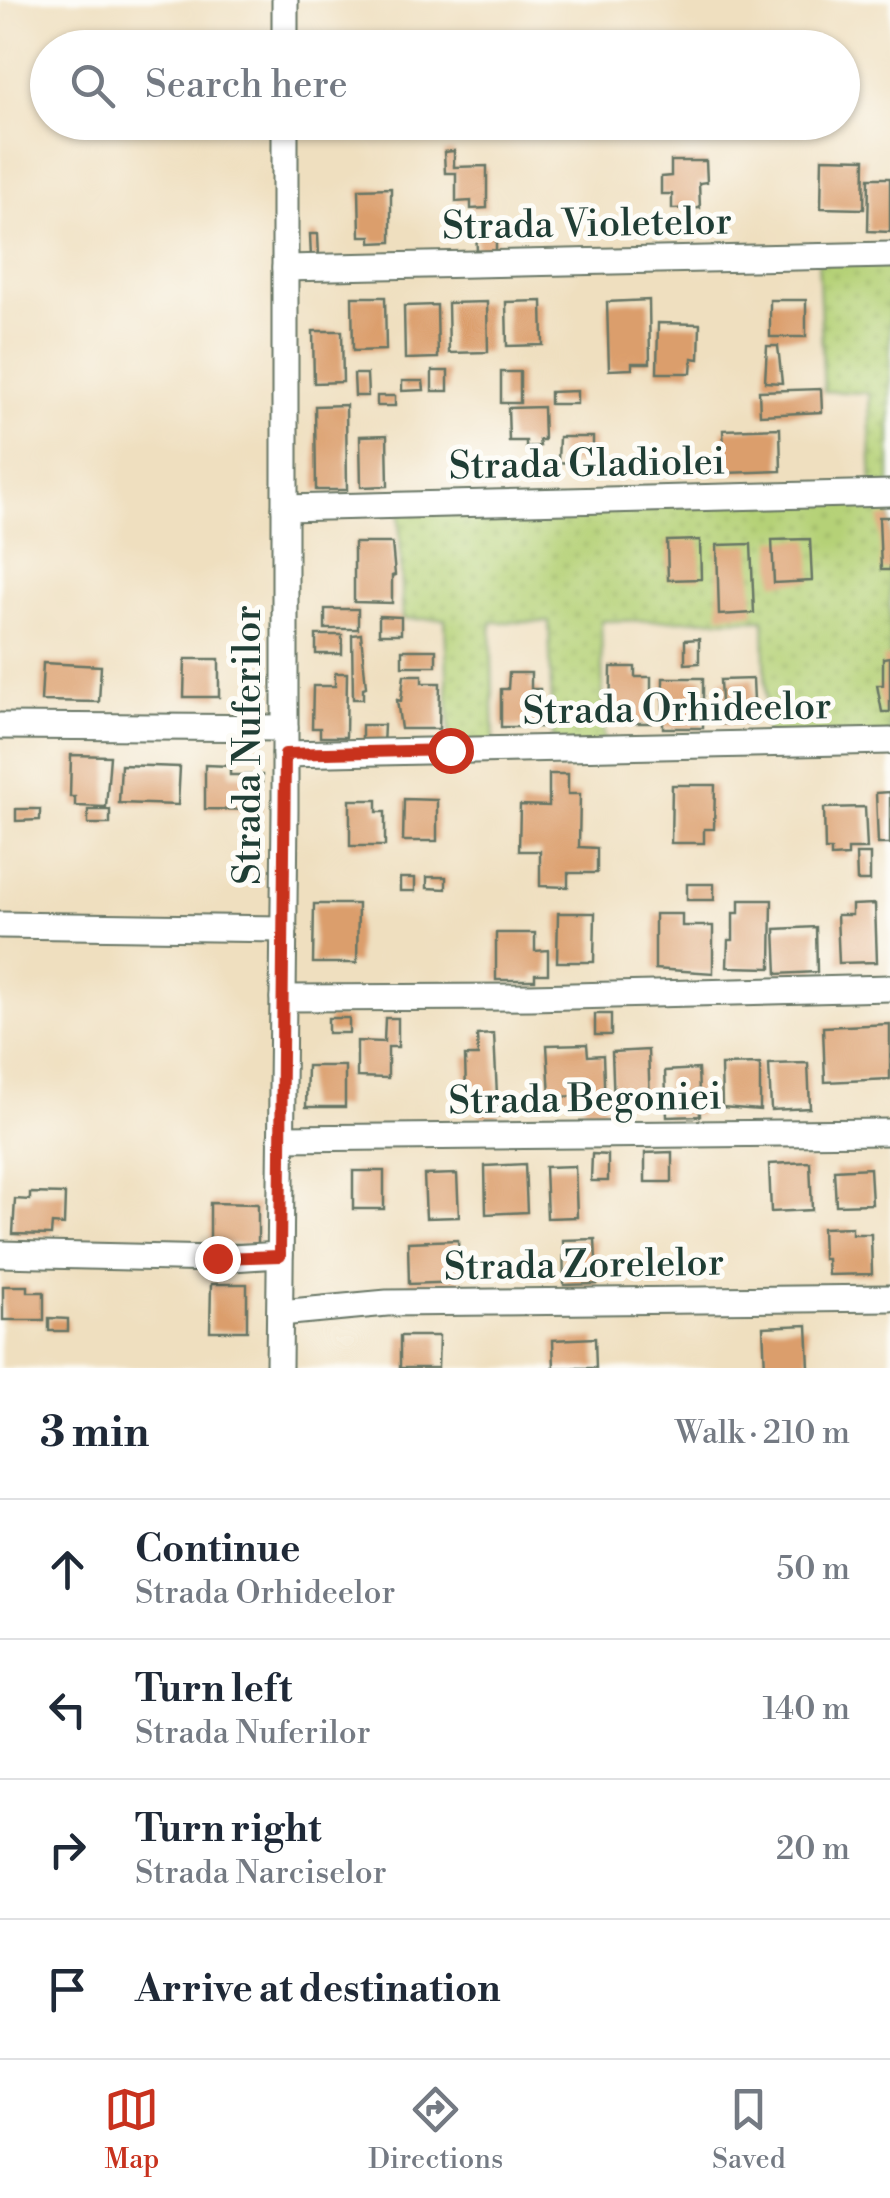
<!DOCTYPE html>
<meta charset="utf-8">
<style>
body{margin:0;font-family:"Libre Bodoni",serif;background:#f6f6f7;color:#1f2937}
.stop{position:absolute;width:30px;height:30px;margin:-22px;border:8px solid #c8321e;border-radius:50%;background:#fff}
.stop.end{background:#c8321e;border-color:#fff;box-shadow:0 2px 10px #0008}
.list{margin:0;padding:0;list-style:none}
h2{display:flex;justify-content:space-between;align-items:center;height:130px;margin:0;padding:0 40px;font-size:42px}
h2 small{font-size:32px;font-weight:400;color:#747a83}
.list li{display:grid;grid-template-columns:65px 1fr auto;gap:30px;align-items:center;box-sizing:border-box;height:140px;padding:0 40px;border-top:2px solid #e0e1e3}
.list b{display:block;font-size:38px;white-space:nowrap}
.list p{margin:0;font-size:32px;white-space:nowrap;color:#747a83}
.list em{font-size:32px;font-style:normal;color:#747a83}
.icon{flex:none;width:55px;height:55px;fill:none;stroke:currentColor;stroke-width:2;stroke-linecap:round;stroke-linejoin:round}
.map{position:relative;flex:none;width:890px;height:1368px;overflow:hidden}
.search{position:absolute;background:#fff;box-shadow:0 2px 8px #0004;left:30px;right:30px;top:30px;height:110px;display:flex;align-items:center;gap:25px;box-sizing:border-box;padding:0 35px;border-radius:55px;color:#747a83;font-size:38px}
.sheet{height:690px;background:#fff}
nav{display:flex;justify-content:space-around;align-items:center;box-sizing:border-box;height:140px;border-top:2px solid #e0e1e3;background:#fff;font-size:28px;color:#747a83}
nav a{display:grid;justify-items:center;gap:5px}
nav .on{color:#c8321e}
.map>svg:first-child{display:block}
.grass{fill:url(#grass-dots);stroke:#6a8756;stroke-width:2.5}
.building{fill:#db9e6c}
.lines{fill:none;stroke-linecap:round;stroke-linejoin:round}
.street-casing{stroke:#687665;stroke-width:29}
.street{stroke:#fff;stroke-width:25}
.route{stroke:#c8321e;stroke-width:12}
.labels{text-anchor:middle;stroke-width:10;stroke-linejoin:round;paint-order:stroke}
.street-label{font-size:38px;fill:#1f3d34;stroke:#fdfcf7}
</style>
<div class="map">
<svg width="890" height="1368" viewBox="0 0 890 1368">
<defs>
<pattern id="grass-dots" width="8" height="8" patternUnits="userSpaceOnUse" patternTransform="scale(2.5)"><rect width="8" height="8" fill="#b5d177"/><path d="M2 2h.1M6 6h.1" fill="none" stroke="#9bb468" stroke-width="1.8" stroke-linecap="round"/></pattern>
</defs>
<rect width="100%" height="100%" fill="#fdfcf7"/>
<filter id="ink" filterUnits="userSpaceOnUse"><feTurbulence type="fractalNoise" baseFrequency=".01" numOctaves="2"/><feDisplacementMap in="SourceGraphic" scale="20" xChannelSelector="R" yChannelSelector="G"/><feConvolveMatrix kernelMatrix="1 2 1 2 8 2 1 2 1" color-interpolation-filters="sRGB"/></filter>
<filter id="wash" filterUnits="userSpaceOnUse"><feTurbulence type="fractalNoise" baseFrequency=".0048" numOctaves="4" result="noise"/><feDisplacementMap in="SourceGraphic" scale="40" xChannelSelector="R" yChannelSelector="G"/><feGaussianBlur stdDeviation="2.25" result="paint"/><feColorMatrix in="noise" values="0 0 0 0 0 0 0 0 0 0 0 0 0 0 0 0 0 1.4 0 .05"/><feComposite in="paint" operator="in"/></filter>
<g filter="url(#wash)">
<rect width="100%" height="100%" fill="#efdfbf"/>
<!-- grass -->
<path class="grass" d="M890 255V741L767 743 764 619 601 621 604 746 553 747 549 622H491L494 749 450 750 445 619H403L399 505 872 494 869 393 824 391 818 256Z"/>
<g id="blocks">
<!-- building -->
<g class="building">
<path d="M436 122H474V133L436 134Z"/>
<path d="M454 151V167L487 166V208L471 209V201L456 202V173H445L444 152Z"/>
<path d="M822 158 865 159 864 209 821 208Z"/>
<path d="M671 161H706L707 182 699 183 700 208 672 209V194H661V177L671 176Z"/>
<path d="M869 178H890V232L868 231Z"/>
<path d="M391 188V242L371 243V236H360L359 189Z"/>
<path d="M496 225V252L477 253 476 226Z"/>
<path d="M310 234H318L319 258H311Z"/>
<path d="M352 297H385L386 350 353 351Z"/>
<path d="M649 300 650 363H632V369L609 370 607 302Z"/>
<rect x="770" y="300" width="36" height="37"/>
<path d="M542 301 543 345 507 346 506 302Z"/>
<path d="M487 302 488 352 449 353 448 303Z"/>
<path d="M437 305 438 358 405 359 404 306Z"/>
<path d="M658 323 700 324 699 359 692 358 691 373H657Z"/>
<path d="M313 331H342L343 382 314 383Z"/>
<path d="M767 346H778L782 383 765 382Z"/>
<rect x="432" y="371" width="16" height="20"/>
<rect x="501" y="372" width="19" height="31"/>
<path d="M354 374H367L368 396H355Z"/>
<path d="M402 381H423L424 390 402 391Z"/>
<path d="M821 389 822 412 760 415 759 391Z"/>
<path d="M577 391V404H550V392Z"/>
<rect x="377" y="396" width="18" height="10"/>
<path d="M346 405 347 490H316L315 406Z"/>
<path d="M543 407 544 440H539L540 446 526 447V441H509L508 408Z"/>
<path d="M780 428 781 471 725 473 723 430Z"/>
<path d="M387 435 388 486 361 487 360 436Z"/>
<path d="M559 437H593V465L558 462Z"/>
<path d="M879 517H890V570H881Z"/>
<path d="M810 539 812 581 774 583 772 540Z"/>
<path d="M700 540 701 579 668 580 667 541Z"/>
<path d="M354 543H392L395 575 392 576V603L354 602Z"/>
<path d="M751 544 754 613 719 615 717 545Z"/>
<rect x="325" y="609" width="33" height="20"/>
<path d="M379 616 401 617V634H379Z"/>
<path d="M361 634 366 687 363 688V699H353L352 635Z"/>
<rect x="316" y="635" width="26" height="19"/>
<path d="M699 639V663L685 664V640Z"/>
<rect x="402" y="650" width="34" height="16"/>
<path d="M890 657V712H882L877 685H883V658Z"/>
<path d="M185 659H219V697H184Z"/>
<path d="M43 663 101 666 99 702 41 701Z"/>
<path d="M611 667H635V677H651V723H610Z"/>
<path d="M335 673H347L346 737H320V728H312L313 686H335Z"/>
<path d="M509 673H531V689H540V727H501V689H508Z"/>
<path d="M404 675H422V683H440L439 729H401L397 700 401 701Z"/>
<rect x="663" y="678" width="40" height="50"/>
<path d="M753 679 755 723 722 724 720 680Z"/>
<path d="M362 725H384L383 746H362Z"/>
<path d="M71 755 110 756 106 807 75 806V797H70Z"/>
<path d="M121 765 180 767 178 805 119 803Z"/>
<path d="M205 765 230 766V775H262V810L205 809Z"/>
<path d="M549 774H568V794H580L579 847 597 848V873H568V887L540 886V851H519L520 805 549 806Z"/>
<path d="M672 785H715L714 829H704V843H671Z"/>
<path d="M890 792V844H878L876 793Z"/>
<path d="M404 799 437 800V841H403Z"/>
<path d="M350 800H377V812H385V846H350Z"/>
<path d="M865 807 867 849H848V856L831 857V850H825L824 808Z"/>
<path d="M16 809H40V820L16 821Z"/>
<rect x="88" y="810" width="22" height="14"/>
<path d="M856 854H870V881H857Z"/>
<path d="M427 877H446V889L427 888Z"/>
<rect x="400" y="878" width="15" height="13"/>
<rect x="687" y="884" width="27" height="16"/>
<path d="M739 900H772L771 968 727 967 728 940H733V913H739Z"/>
<path d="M314 904H358L357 963H313Z"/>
<path d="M875 904 877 962 839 963 837 915H852V905Z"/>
<path d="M558 913H595L594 962H557Z"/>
<path d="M655 914H682V926H713V973L655 969Z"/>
<path d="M816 927 817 972 777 974 775 929Z"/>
<path d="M496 933H535V951L548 950V974H535V980H496Z"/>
<rect x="595" y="1014" width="16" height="21"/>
<rect x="328" y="1018" width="21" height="15"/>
<path d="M385 1018H398V1047H388V1078L357 1077V1041L384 1042Z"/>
<path d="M890 1024V1079L825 1082 823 1027Z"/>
<path d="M494 1034 498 1116 480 1117 479 1091 466 1092 465 1056H478L477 1035Z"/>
<path d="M587 1044 588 1056 603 1055 605 1109 583 1110V1096L550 1097 547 1045Z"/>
<path d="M648 1050 650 1103 614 1105 612 1052Z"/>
<path d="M808 1063 810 1108 771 1110 769 1064Z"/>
<path d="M760 1064V1110L722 1107 721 1065Z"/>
<path d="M307 1066H345V1107H306Z"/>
<path d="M698 1069 700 1116 667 1117 665 1071Z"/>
<path d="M672 1152V1182H645V1153Z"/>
<path d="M592 1154 608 1155V1181H591Z"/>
<path d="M810 1162 812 1210 771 1212 769 1164Z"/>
<path d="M525 1164 527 1212 486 1214 485 1166Z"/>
<path d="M575 1166 577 1217 547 1218 545 1167Z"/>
<path d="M870 1168 872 1204 836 1205 834 1170Z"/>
<rect x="353" y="1171" width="31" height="38"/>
<path d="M457 1174 459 1217 426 1218 424 1175Z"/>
<path d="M30 1193 65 1194 64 1225 52 1224 51 1235 13 1234 15 1199 30 1200Z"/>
<path d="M210 1203 258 1204V1244H210Z"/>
<path d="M852 1227V1234H871L872 1274 828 1275 827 1259H823L822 1228Z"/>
<path d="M595 1239 597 1284 564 1285 563 1240Z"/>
<path d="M458 1240 460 1282 409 1284 408 1242Z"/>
<path d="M211 1284H247V1331H210Z"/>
<path d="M3 1286H28V1292H44V1320H3Z"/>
<path d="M49 1318 68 1319V1331H49Z"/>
<path d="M807 1325 809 1368H765L763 1327Z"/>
<path d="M400 1336H439L438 1368H400Z"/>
<path d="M595 1338 596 1368H554L553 1340Z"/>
</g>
</g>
</g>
<g filter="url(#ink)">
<use href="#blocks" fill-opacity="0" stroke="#687665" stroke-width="2.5"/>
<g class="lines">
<!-- street casing -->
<g class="street-casing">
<g id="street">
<path d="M285 0V48"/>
<path d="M285 268 890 255"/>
<path d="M285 508 890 493"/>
<path d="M0 726 285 728"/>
<path d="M285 754 890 741"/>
<path d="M0 925 284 929"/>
<path d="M283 998 531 997 890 988"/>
<path d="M281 1138 890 1132"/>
<path d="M0 1254 217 1259 280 1255"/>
<path d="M280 1313 387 1303 890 1298"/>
<path d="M279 1368 285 811V122"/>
</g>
</g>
<!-- street -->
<use href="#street" class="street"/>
</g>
</g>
<g class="lines" filter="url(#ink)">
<!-- route -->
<path class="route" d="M217 1258 280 1256 285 754 450 750"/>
</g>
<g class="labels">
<!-- street labels -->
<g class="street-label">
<text transform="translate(587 223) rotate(-1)" y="13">Strada Violetelor</text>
<text transform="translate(587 463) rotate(-1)" y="13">Strada Gladiolei</text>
<text transform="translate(677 708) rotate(-1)" y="13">Strada Orhideelor</text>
<text transform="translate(247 745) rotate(-90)" y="13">Strada Nuferilor</text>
<text transform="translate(585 1098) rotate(-1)" y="13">Strada Begoniei</text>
<text transform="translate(584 1264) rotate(-1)" y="13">Strada Zorelelor</text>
</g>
</g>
</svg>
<div class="stop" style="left:450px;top:750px"></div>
<div class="stop end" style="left:217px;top:1258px"></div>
<div class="search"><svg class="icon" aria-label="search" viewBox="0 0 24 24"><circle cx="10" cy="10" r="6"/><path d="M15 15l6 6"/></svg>Search here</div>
</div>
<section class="sheet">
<h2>3 min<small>Walk · 210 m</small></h2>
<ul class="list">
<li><svg class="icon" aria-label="ahead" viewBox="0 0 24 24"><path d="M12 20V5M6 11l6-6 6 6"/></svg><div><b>Continue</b><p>Strada Orhideelor</p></div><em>50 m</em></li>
<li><svg class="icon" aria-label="left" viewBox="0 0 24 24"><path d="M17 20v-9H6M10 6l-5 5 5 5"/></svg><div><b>Turn left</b><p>Strada Nuferilor</p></div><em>140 m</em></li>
<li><svg class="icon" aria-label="right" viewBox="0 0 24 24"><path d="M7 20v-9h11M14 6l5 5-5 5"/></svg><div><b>Turn right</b><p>Strada Narciselor</p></div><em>20 m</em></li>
<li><svg class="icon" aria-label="arrive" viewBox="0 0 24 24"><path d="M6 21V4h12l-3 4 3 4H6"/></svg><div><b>Arrive at destination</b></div></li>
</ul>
</section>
<nav>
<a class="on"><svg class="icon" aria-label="map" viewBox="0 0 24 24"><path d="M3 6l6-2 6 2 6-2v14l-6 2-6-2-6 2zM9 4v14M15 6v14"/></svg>Map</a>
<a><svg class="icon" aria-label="directions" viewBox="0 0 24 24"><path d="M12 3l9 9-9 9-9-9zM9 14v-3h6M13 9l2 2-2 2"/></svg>Directions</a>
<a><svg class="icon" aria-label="saved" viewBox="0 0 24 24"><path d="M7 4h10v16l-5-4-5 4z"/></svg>Saved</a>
</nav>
